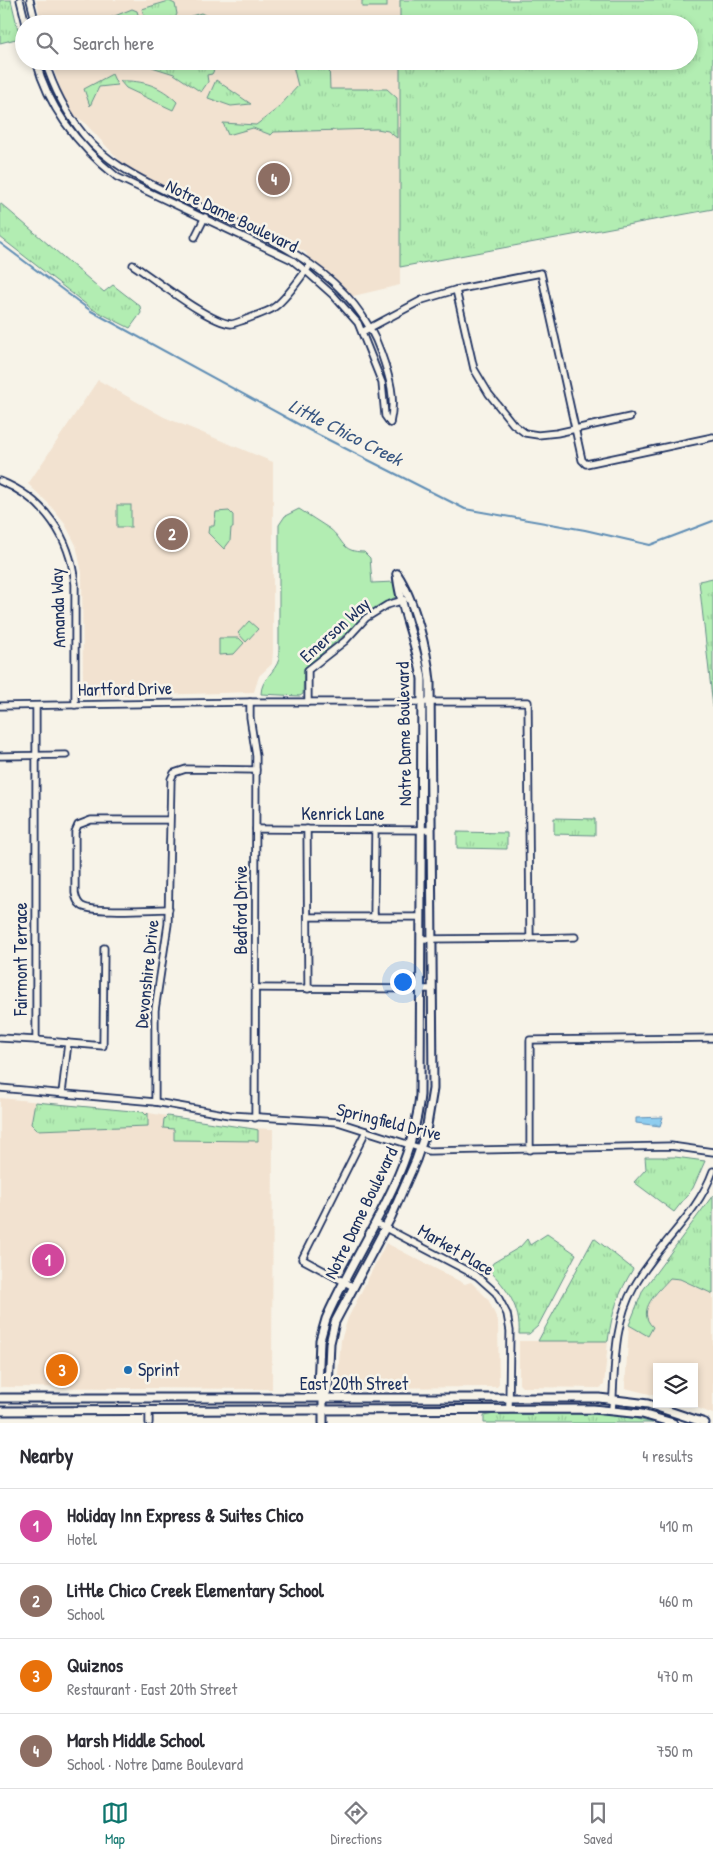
<!DOCTYPE html>
<meta charset="utf-8">
<style>
body{margin:0;font-family:"Patrick Hand",sans-serif;background:#f2f2f3;color:#2b2b33}
.controls{position:absolute;right:15px;bottom:15px;display:grid;overflow:hidden;border-radius:0px;box-shadow:0 2px 8px #0003}
.controls button{width:45px;height:45px;display:grid;place-items:center;padding:0;border:0;border-bottom:1px solid #e1e1e2;background:#fff;color:#2b2b33;font:25px sans-serif}
.you{position:absolute;left:402px;top:981px;width:18px;height:18px;margin:-12px;border:4px solid #fff;border-radius:50%;background:#1a73e8;box-shadow:0 0 0 8px #1a73e833}
.badge{display:grid;place-items:center;width:32px;height:32px;border-radius:50%;background:#0f766e;color:#fff;font-size:16px;font-weight:700}
.pin{position:absolute;translate:-50% -50%;border:2px solid #fff;box-shadow:0 1px 5px #0006}
.list{margin:0;padding:0;list-style:none}
h2{display:flex;justify-content:space-between;align-items:center;height:65px;margin:0;padding:0 20px;font-size:21px}
h2 small{font-size:16px;font-weight:400;color:#7c7c81}
.list li{display:grid;grid-template-columns:32px 1fr auto;gap:15px;align-items:center;box-sizing:border-box;height:75px;padding:0 20px;border-top:1px solid #e1e1e2}
.list b{display:block;font-size:19px;white-space:nowrap}
.list p{margin:0;font-size:16px;white-space:nowrap;color:#7c7c81}
.list em{font-size:16px;font-style:normal;color:#7c7c81}
.icon{flex:none;width:28px;height:28px;fill:none;stroke:currentColor;stroke-width:2;stroke-linecap:round;stroke-linejoin:round}
.map{position:relative;flex:none;width:713px;height:1423px;overflow:hidden}
.search{position:absolute;background:#fff;box-shadow:0 2px 8px #0003;left:15px;right:15px;top:15px;height:55px;display:flex;align-items:center;gap:12px;box-sizing:border-box;padding:0 18px;border-radius:28px;color:#7c7c81;font-size:19px}
.sheet{height:365px;background:#fff}
nav{display:flex;justify-content:space-around;align-items:center;box-sizing:border-box;height:70px;border-top:1px solid #e1e1e2;background:#fff;font-size:14px;color:#7c7c81}
nav a{display:grid;justify-items:center;gap:2px}
nav .on{color:#0f766e}
.map>svg:first-child{display:block}
.built{fill:#f2e2d0}
.grass{fill:url(#grass-tufts);stroke:#668e88}
.green{fill:#b2edb2;stroke:#668e88}
.water{fill:url(#water-ripples);stroke:#608eb5}
.lines{fill:none;stroke-linecap:round;stroke-linejoin:round}
.stream{stroke:#608eb5;stroke-width:2}
.minor-casing{stroke:#1b2f5e;stroke-width:9}
.tertiary-casing{stroke:#1b2f5e;stroke-width:11}
.minor{stroke:#f7f3e8;stroke-width:5.5}
.tertiary{stroke:#f7f3e8;stroke-width:7}
.poi-dot{fill:#1f6fb2;stroke:#f7f3e8;stroke-width:2}
.labels{text-anchor:middle;stroke-width:5;stroke-linejoin:round;paint-order:stroke}
.street-label{font-size:18px;fill:#1b2f5e;stroke:#f7f3e8}
.poi-label{font-size:18px;fill:#1b2f5e;stroke:#f7f3e8;text-anchor:start}
.water-label{font-size:19px;font-style:italic;fill:#385682;stroke:#f7f3e8}
</style>
<div class="map">
<svg width="713" height="1423" viewBox="0 0 713 1423">
<defs>
<pattern id="grass-tufts" width="24" height="20" patternUnits="userSpaceOnUse" patternTransform="scale(1.25)"><rect width="24" height="20" fill="#b2edb2"/><path d="M3 7l-1-3M5 7V3M7 7l1-3M15 17l-1-3M17 17v-4M19 17l1-3" fill="none" stroke="#98cc9c"/></pattern>
<pattern id="water-ripples" width="26" height="14" patternUnits="userSpaceOnUse" patternTransform="scale(1.25)"><rect width="26" height="14" fill="#8ecdef"/><path d="M2 4q2-2 4 0t4 0M15 11q2-2 4 0t4 0" fill="none" stroke="#7ab0cf"/></pattern>
</defs>
<rect width="100%" height="100%" fill="#f7f3e8"/>
<filter id="ink" filterUnits="userSpaceOnUse"><feTurbulence type="fractalNoise" baseFrequency=".02" numOctaves="2"/><feDisplacementMap in="SourceGraphic" scale="10" xChannelSelector="R" yChannelSelector="G"/><feConvolveMatrix kernelMatrix="1 2 1 2 8 2 1 2 1" color-interpolation-filters="sRGB"/></filter>
<g filter="url(#ink)">
<!-- built -->
<g class="built">
<path d="M36 0H400V24H42Z"/>
<path d="M51 61H400V285L349 297 311 265 306 253 290 243 249 224 208 212 161 185 135 173 121 162 83 121 68 112Z"/>
<path d="M98 380 164 417 273 462V652L272 664 259 676 254 692 91 697 83 689 82 573 76 545 65 524 48 503 28 484Z"/>
<path d="M0 1098 143 1112 232 1127 273 1129 272 1389 0 1387Z"/>
<path d="M386 1243 465 1284 471 1282 488 1299 498 1321 499 1384 497 1387 352 1388 340 1387 337 1385 341 1340 348 1318Z"/>
<path d="M670 1277 680 1279 713 1294V1414L687 1404H694V1367H657V1396L625 1388 629 1325 648 1336 645 1312 647 1306Z"/>
<path d="M519 1341H608L604 1385 600 1388 522 1387 519 1384Z"/>
</g>
<!-- grass -->
<g class="grass">
<path d="M0 0H11L20 38 0 43Z"/>
<path d="M400 0H713V209L400 267V61H689V24H400Z"/>
<path d="M169 1 175 4 177 14 172 24H154L145 19 142 9Z"/>
<path d="M132 9 137 11 141 24H111L105 20Z"/>
<path d="M201 13 222 24H193L188 17Z"/>
<path d="M114 61H138L146 66H115Z"/>
<path d="M155 61C166 61 179 59 189 61 197 63 202 66 210 64L192 61H219L212 74 207 75 208 82 201 92 174 74 152 67Z"/>
<path d="M286 61H329L330 89H387L397 98V138L388 131 377 129 274 132 271 135 253 128 228 135 223 123 256 125 277 109 298 86 292 62Z"/>
<path d="M112 74 117 85 99 87 90 106 84 89Z"/>
<path d="M216 80 251 104 231 106 208 98Z"/>
<path d="M120 81C143 80 161 86 177 102L173 110 126 88Z"/>
<path d="M0 203 104 292 113 285 140 306 141 313 130 328 92 309 0 237Z"/>
<path d="M713 578V707L699 581Z"/>
<path d="M554 818 595 819V835L554 834Z"/>
<path d="M457 832 507 833V849L457 848Z"/>
<path d="M35 1102 143 1112 146 1115 148 1113V1126L37 1130 31 1124Z"/>
<path d="M167 1116 254 1129 258 1130V1141L174 1140V1129L163 1128 164 1119Z"/>
<path d="M645 1157H675L705 1161 693 1188 674 1212 634 1182 646 1169Z"/>
<path d="M713 1195V1294L680 1279 670 1278C658 1292 635 1310 653 1327L648 1336 629 1325 643 1290Z"/>
<path d="M547 1234 576 1254 538 1326 529 1334H519C521 1308 507 1288 489 1270L493 1263 520 1247 527 1239 530 1245Z"/>
<path d="M594 1238 633 1269C618 1294 612 1312 608 1341H538Z"/>
<path d="M500 1413C551 1413 604 1409 653 1423H484V1416Z"/>
</g>
<!-- green -->
<g class="green">
<rect x="362" y="0" width="25" height="7"/>
<rect x="117" y="505" width="14" height="22"/>
<path d="M299 509C309 516 320 522 330 529 344 540 341 552 364 552L370 558 372 583 395 582 397 596 364 615 348 632 304 668 303 694 300 696 261 694C261 679 275 673 279 659V525L285 516Z"/>
<path d="M229 511 233 515V528H231L230 541 224 549 208 533 209 526H214L216 512Z"/>
<path d="M249 621 258 629 246 642 238 633Z"/>
<path d="M219 638H239L244 643 234 654 219 655Z"/>
</g>
<!-- water -->
<path class="water" d="M663 1117 660 1126 636 1123V1118Z"/>
<g class="lines">
<!-- stream -->
<path class="stream" d="M0 243 91 311 309 430 465 509 585 530 650 545 713 521"/>
<!-- minor casing -->
<g class="minor-casing">
<g id="minor">
<path d="M20 0 26 24"/>
<path d="M30 0 36 24"/>
<path d="M36 61C49 109 78 146 117 177L292 260 307 272 334 296 358 323 382 383 385 416 390 423"/>
<path d="M45 61C53 87 67 114 84 135 105 161 138 178 167 192 248 230 349 261 381 353 390 378 396 398 390 423"/>
<path d="M195 237 205 217"/>
<path d="M133 265C155 279 208 322 231 324 234 324 270 311 273 308 285 301 299 279 308 268"/>
<path d="M456 290 474 369 489 394 513 424 525 433 538 435 557 433 630 417"/>
<path d="M362 332 422 300 455 290 541 273 582 460 586 464 713 437"/>
<path d="M0 481C45 499 70 537 75 584V705"/>
<path d="M250 702V717L256 756 255 1118"/>
<path d="M308 702V670L345 641 366 618 387 605 404 600"/>
<path d="M0 706 250 702H528L530 938 421 939"/>
<path d="M36 706V1040L68 1043 62 1093"/>
<path d="M0 756 66 755"/>
<path d="M256 829 430 830"/>
<path d="M307 829 308 989"/>
<path d="M169 909C153 909 92 913 82 906 77 903 76 898 75 893V832L78 825 91 820H169"/>
<path d="M308 917H421"/>
<path d="M374 917 375 829"/>
<path d="M530 938 575 937"/>
<path d="M256 988 432 989"/>
<path d="M0 1038 36 1040"/>
<path d="M68 1043 103 1046 104 948"/>
<path d="M0 1088 155 1102 229 1115 338 1122 429 1151 671 1146 713 1152"/>
<path d="M155 1102V1010L168 924 171 779 174 773 186 769 256 770"/>
<path d="M530 1150V1040L713 1038"/>
<path d="M376 1223 477 1276 496 1293 507 1314 510 1331 509 1405"/>
<path d="M352 1286 302 1259 366 1131"/>
<path d="M612 1410C615 1370 613 1323 634 1287 656 1246 697 1216 713 1171"/>
<path d="M149 1411V1423"/>
</g>
</g>
<!-- tertiary casing -->
<g class="tertiary-casing">
<g id="tertiary">
<path d="M0 1398H599L648 1404 705 1423"/>
<path d="M323 1399 328 1389 330 1343 335 1322 391 1217 416 1160 426 1131 433 1089 430 681C427 650 414 599 397 574"/>
<path d="M0 1411 593 1409 642 1414 673 1423"/>
<path d="M323 1423V1399L318 1389 320 1340 326 1319C358 1245 412 1178 420 1095L422 679C417 643 400 609 397 574"/>
</g>
</g>
<!-- minor -->
<use href="#minor" class="minor"/>
<!-- tertiary -->
<use href="#tertiary" class="tertiary"/>
</g>
</g>
<!-- markers -->
<circle class="poi-dot" cx="128" cy="1370" r="5"/>
<g class="labels">
<!-- street labels -->
<g class="street-label">
<text transform="translate(232 216) rotate(26)" y="6">Notre Dame Boulevard</text>
<text transform="translate(58 608) rotate(-92)" y="6">Amanda Way</text>
<text transform="translate(335 630) rotate(-42)" y="6">Emerson Way</text>
<text transform="translate(125 689) rotate(-1)" y="6">Hartford Drive</text>
<text transform="translate(404 734) rotate(-91)" y="6">Notre Dame Boulevard</text>
<text x="343" y="820">Kenrick Lane</text>
<text transform="translate(241 910) rotate(-90)" y="6">Bedford Drive</text>
<text transform="translate(21 959) rotate(-90)" y="6">Fairmont Terrace</text>
<text transform="translate(147 974) rotate(-84)" y="6">Devonshire Drive</text>
<text transform="translate(389 1122) rotate(14)" y="6">Springfield Drive</text>
<text transform="translate(361 1213) rotate(-64)" y="6">Notre Dame Boulevard</text>
<text transform="translate(456 1250) rotate(30)" y="6">Market Place</text>
<text x="354" y="1390">East 20th Street</text>
</g>
<!-- poi labels -->
<g class="poi-label">
<text x="138" y="1376">Sprint</text>
</g>
<!-- water labels -->
<g class="water-label">
<text transform="translate(346 432) rotate(27)" y="7">Little Chico Creek</text>
</g>
</g>
</svg>
<div class="controls">
<button><svg class="icon" aria-label="layers" viewBox="0 0 24 24"><path d="M12 4l9 5-9 5-9-5zM3 14l9 5 9-5"/></svg></button>
</div>
<div class="you"></div>
<div class="pin badge" style="left:48px;top:1260px;background:#d1479c">1</div>
<div class="pin badge" style="left:172px;top:534px;background:#8d6e63">2</div>
<div class="pin badge" style="left:62px;top:1370px;background:#e8710a">3</div>
<div class="pin badge" style="left:274px;top:179px;background:#8d6e63">4</div>
<div class="search"><svg class="icon" aria-label="search" viewBox="0 0 24 24"><circle cx="10" cy="10" r="6"/><path d="M15 15l6 6"/></svg>Search here</div>
</div>
<section class="sheet">
<h2>Nearby<small>4 results</small></h2>
<ul class="list">
<li><span class="badge" style="background:#d1479c">1</span><div><b>Holiday Inn Express &amp; Suites Chico</b><p>Hotel</p></div><em>410 m</em></li>
<li><span class="badge" style="background:#8d6e63">2</span><div><b>Little Chico Creek Elementary School</b><p>School</p></div><em>460 m</em></li>
<li><span class="badge" style="background:#e8710a">3</span><div><b>Quiznos</b><p>Restaurant · East 20th Street</p></div><em>470 m</em></li>
<li><span class="badge" style="background:#8d6e63">4</span><div><b>Marsh Middle School</b><p>School · Notre Dame Boulevard</p></div><em>750 m</em></li>
</ul>
</section>
<nav>
<a class="on"><svg class="icon" aria-label="map" viewBox="0 0 24 24"><path d="M3 6l6-2 6 2 6-2v14l-6 2-6-2-6 2zM9 4v14M15 6v14"/></svg>Map</a>
<a><svg class="icon" aria-label="directions" viewBox="0 0 24 24"><path d="M12 3l9 9-9 9-9-9zM9 14v-3h6M13 9l2 2-2 2"/></svg>Directions</a>
<a><svg class="icon" aria-label="saved" viewBox="0 0 24 24"><path d="M7 4h10v16l-5-4-5 4z"/></svg>Saved</a>
</nav>
